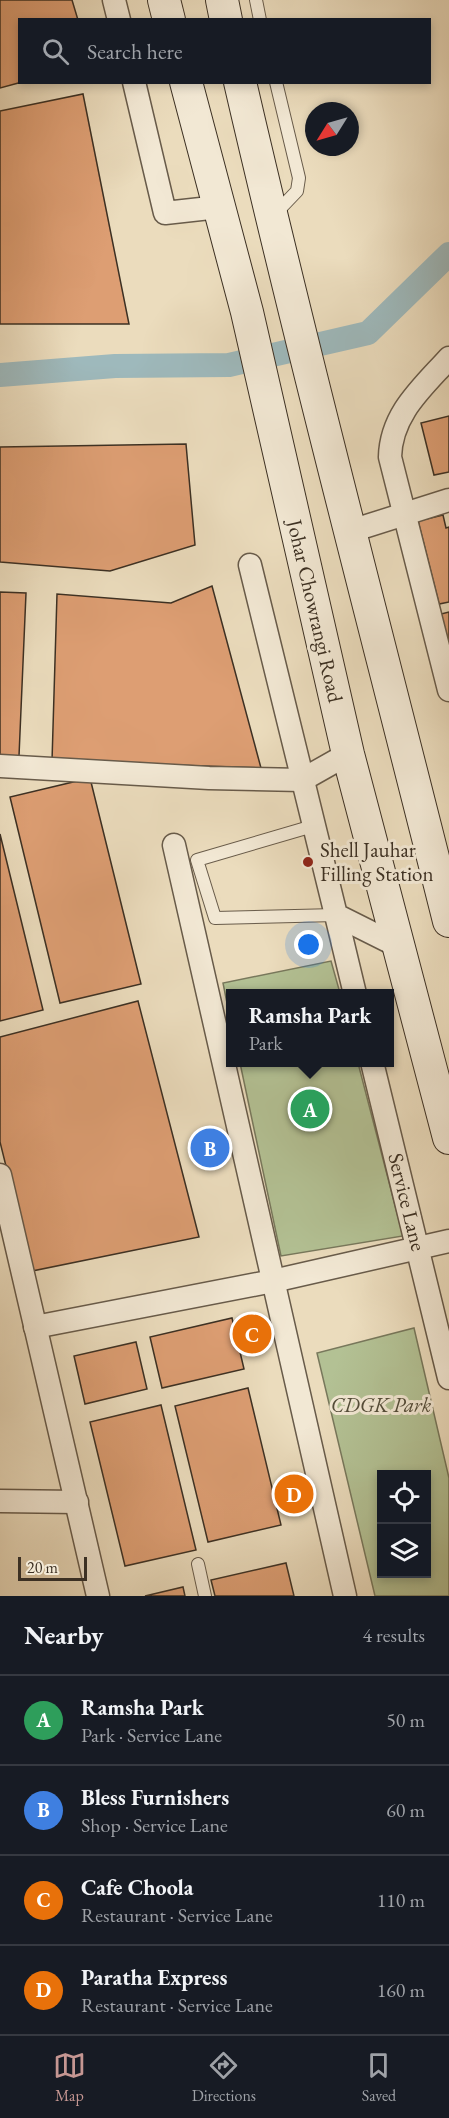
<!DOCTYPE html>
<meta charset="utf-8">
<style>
body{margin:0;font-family:"EB Garamond",serif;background:#20242c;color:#f1f3f6}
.controls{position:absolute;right:18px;bottom:18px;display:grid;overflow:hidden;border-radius:0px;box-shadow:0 3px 9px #0003}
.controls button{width:54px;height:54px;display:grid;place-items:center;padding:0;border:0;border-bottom:2px solid #363941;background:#171b24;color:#f1f3f6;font:30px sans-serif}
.compass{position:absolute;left:305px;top:102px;width:54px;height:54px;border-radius:50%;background:#171b24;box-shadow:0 3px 9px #0003;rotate:233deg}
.scale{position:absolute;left:18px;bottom:15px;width:69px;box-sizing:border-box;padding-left:6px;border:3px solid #3c3023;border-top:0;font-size:16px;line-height:21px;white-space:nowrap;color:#3c3023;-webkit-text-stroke:4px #f2e8d4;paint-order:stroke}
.you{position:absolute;left:309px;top:945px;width:21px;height:21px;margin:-15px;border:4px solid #fff;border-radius:50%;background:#1a73e8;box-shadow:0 0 0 9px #1a73e833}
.badge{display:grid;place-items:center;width:39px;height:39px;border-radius:50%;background:#c59692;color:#fff;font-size:20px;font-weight:700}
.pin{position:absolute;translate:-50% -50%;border:3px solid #fff;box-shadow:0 2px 6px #0006}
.popup{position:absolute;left:226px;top:989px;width:168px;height:78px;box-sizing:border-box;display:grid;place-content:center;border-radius:0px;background:#171b24;filter:drop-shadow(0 2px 4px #0005);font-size:20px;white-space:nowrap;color:#9ea1a6}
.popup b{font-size:22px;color:#f1f3f6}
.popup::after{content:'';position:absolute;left:50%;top:100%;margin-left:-12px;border:12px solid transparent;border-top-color:#171b24}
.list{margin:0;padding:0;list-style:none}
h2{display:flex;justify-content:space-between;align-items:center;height:78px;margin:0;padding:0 24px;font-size:26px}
h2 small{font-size:20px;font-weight:400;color:#9ea1a6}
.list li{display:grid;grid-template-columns:39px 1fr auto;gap:18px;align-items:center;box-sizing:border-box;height:90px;padding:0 24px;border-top:2px solid #363941}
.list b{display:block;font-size:22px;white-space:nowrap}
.list p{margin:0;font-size:20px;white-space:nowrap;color:#9ea1a6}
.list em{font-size:20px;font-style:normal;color:#9ea1a6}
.icon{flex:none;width:33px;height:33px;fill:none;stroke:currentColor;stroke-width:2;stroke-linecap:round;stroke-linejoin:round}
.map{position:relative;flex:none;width:449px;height:1596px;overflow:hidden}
.search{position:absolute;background:#171b24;box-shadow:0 3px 9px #0003;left:18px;right:18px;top:18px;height:66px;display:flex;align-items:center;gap:15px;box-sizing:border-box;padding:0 21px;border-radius:0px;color:#9ea1a6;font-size:22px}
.sheet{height:438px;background:#171b24}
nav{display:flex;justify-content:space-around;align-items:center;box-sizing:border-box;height:84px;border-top:2px solid #363941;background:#171b24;font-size:16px;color:#9ea1a6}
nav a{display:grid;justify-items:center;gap:3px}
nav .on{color:#c59692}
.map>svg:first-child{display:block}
.green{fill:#b3c194;stroke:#78785c;stroke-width:1.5;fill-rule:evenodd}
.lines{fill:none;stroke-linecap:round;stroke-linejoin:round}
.canal{stroke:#9eb9bc;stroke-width:24}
.building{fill:#dd9e73;stroke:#3c3023;stroke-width:1.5}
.lane-casing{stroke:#685b4a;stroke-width:14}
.street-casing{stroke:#685b4a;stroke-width:25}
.secondary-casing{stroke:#3c3023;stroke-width:34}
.lane{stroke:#f2e8d4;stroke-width:12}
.street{stroke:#f2e8d4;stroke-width:22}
.secondary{stroke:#f2e8d4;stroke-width:32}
.poi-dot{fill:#8f2418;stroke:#f2e8d4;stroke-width:2}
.labels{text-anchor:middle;stroke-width:6;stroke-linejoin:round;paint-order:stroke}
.street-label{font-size:21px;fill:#3c3023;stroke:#f2e8d4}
.poi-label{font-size:21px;fill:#3c3023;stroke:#f2e8d4;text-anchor:start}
.park-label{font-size:21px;font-style:italic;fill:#544d3a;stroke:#f2e8d4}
</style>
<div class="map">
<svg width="449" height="1596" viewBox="0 0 449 1596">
<rect width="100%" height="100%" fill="#ebdcbd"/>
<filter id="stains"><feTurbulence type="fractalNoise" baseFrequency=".00333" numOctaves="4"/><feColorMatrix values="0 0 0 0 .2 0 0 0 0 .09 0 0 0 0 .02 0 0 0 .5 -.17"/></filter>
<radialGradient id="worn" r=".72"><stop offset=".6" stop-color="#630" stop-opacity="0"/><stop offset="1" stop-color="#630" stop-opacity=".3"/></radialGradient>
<!-- green -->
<g class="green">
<path d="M331 961 340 993 230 994V1018L223 983Z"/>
<path d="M240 1063H358L403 1236 281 1256Z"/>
<path d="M414 1328 449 1478V1596H375L317 1353ZM382 1474H426V1574H382Z"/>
</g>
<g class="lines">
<!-- canal -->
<path class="canal" d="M0 375 115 366 229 365 368 333 449 254"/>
</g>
<!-- building -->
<g class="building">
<path d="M0 0H72L78 20H20V82H22L0 88Z"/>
<path d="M83 94 129 324H0V111Z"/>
<path d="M449 416V472L434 475 421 423Z"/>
<path d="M186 444 195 545 110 571 0 562V447Z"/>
<path d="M443 515 446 528 449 527V602L439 604 418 521Z"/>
<path d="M212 586 261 768 52 761 57 594 171 603Z"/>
<path d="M0 592 26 593 19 756 0 755Z"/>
<path d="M449 612V644L441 614Z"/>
<path d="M90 778 141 984 60 1003 10 797Z"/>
<path d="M0 834 43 1010 0 1021Z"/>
<path d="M138 1001 199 1237 32 1271 0 1142V1037Z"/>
<path d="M232 1318 244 1369 162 1388 150 1337Z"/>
<path d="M136 1342 147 1389 85 1404 74 1356Z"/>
<path d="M248 1388 281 1525 208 1542 175 1406Z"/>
<path d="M161 1405 196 1550 125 1566 90 1422Z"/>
<path d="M286 1563 294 1596H215L211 1580Z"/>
<path d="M183 1587 185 1596H145Z"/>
</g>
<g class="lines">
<!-- lane casing -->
<g class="lane-casing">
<g id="lane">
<path d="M256 0 260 20"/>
<path d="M274 215 297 191 299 178 276 82"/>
<path d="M313 826 197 860 215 918 336 915"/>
<path d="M198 1564 205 1596"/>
</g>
</g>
<!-- street casing -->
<g class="street-casing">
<g id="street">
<path d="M114 0 119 20"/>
<path d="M134 82 165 213 219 207"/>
<path d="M449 358C422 388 391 414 390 457L449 690"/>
<path d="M351 531 449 500"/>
<path d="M250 565 336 915 400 947"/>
<path d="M0 766 209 778 302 780 348 754"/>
<path d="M174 845 345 1596"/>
<path d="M336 915 355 994"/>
<path d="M372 1062 449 1378"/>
<path d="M0 1175 98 1596"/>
<path d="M35 1327 273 1281 449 1241"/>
<path d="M0 1501 77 1502"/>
</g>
</g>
<!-- secondary casing -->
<g class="secondary-casing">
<g id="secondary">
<path d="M164 0 169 20"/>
<path d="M222 0 226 20"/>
<path d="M186 82 247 312 348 754 449 1138"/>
<path d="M240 82C305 363 379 642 449 921"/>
</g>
</g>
<!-- lane -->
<use href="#lane" class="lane"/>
<!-- street -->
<use href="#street" class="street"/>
<!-- secondary -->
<use href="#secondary" class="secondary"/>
</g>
<!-- markers -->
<circle class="poi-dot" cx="308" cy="862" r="6"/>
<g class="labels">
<!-- street labels -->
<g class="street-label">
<text transform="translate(315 611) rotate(77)" y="7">Johar Chowrangi Road</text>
<text transform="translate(407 1202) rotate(76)" y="7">Service Lane</text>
</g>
<!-- poi labels -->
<g class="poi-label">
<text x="320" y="857">Shell Jauhar<tspan x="320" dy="24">Filling Station</tspan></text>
</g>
<!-- park labels -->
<g class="park-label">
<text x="381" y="1412">CDGK Park</text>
</g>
</g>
<rect width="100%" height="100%" filter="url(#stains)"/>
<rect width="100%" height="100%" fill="url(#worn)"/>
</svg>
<div class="controls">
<button><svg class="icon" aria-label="locate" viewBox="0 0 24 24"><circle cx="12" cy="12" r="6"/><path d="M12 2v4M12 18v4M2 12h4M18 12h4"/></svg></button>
<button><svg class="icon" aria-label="layers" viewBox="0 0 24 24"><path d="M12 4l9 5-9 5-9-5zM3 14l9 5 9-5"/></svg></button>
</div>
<svg class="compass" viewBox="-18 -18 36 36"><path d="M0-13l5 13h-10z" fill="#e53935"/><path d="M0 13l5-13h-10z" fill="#9ea1a6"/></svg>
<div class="scale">20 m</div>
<div class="you"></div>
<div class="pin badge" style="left:310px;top:1109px;background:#2e9e5b">A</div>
<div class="popup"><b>Ramsha Park</b>Park</div>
<div class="pin badge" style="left:210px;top:1148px;background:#3f7fe0">B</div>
<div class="pin badge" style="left:252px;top:1334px;background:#e8710a">C</div>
<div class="pin badge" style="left:294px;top:1494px;background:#e8710a">D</div>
<div class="search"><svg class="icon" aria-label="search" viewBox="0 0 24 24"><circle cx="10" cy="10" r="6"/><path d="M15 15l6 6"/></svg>Search here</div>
</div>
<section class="sheet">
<h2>Nearby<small>4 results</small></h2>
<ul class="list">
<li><span class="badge" style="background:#2e9e5b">A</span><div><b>Ramsha Park</b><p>Park · Service Lane</p></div><em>50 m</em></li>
<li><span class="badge" style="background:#3f7fe0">B</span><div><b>Bless Furnishers</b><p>Shop · Service Lane</p></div><em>60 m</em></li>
<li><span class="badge" style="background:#e8710a">C</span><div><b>Cafe Choola</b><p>Restaurant · Service Lane</p></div><em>110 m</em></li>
<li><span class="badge" style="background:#e8710a">D</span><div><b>Paratha Express</b><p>Restaurant · Service Lane</p></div><em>160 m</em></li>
</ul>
</section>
<nav>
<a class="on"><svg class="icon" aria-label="map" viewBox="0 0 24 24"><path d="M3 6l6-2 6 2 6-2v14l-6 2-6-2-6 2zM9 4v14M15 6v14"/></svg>Map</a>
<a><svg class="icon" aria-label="directions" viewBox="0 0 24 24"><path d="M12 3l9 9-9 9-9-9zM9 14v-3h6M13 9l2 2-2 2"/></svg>Directions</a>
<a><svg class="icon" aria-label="saved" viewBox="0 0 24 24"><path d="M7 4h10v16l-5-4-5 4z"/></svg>Saved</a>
</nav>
